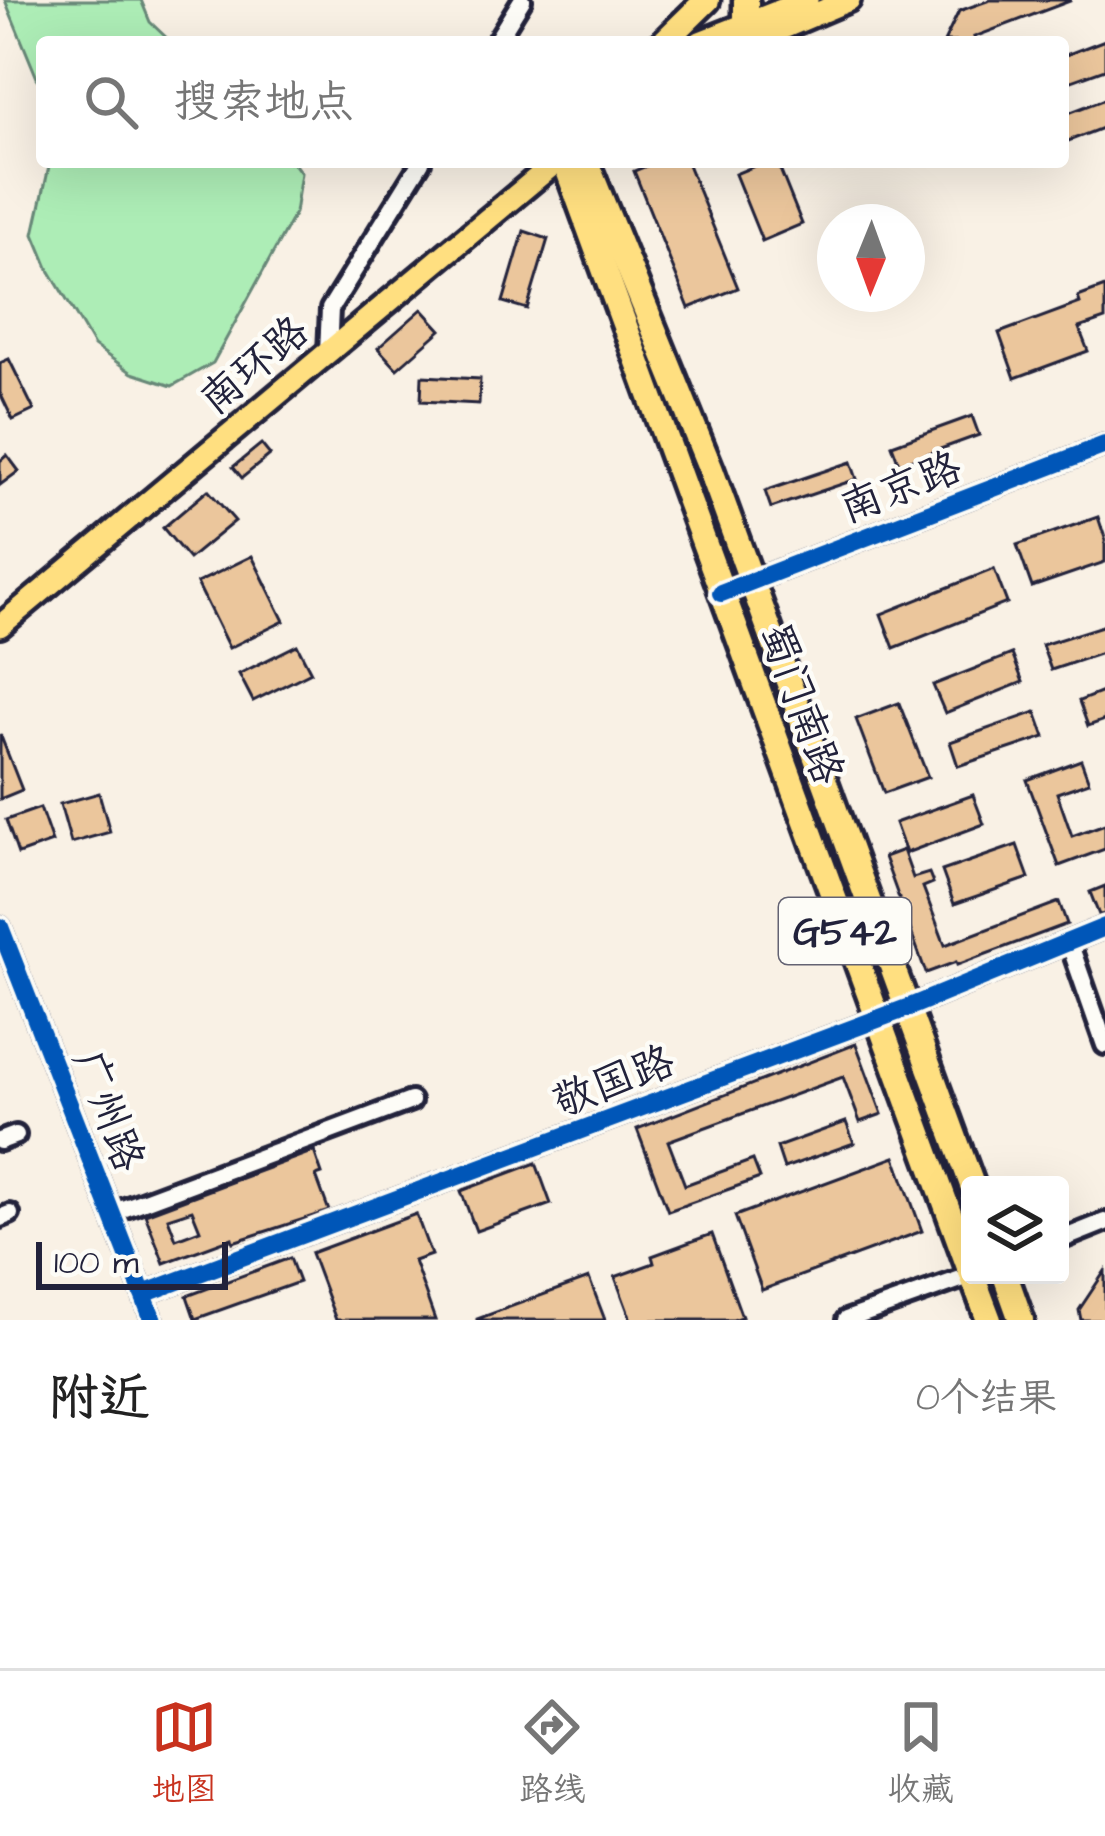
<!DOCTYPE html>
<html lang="zh">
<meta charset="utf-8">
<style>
body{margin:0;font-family:"Architects Daughter","LXGW WenKai TC",sans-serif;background:#f2f2f2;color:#222}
.controls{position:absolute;right:36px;bottom:36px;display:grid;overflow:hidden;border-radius:12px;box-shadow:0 12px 48px #0002}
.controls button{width:108px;height:108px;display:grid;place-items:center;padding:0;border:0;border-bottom:3px solid #e0e0e0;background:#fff;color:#222;font:60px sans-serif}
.compass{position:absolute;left:817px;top:204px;width:108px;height:108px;border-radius:50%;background:#fff;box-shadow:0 12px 48px #0002;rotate:181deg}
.scale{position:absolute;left:36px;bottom:30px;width:192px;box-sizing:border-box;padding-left:12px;border:6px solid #22223b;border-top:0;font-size:33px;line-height:42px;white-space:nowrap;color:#22223b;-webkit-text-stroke:9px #fdfcf7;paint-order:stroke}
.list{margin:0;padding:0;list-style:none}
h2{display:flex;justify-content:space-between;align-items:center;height:156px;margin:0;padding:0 48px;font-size:51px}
h2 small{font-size:39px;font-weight:400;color:#767676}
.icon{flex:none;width:66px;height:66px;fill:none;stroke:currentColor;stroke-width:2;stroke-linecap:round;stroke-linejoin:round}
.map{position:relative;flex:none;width:1105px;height:1320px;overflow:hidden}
.search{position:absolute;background:#fff;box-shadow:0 12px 48px #0002;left:36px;right:36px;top:36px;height:132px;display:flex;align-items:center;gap:30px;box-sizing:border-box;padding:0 42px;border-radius:12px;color:#767676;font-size:45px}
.sheet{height:348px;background:#fff}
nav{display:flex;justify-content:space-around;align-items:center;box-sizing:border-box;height:168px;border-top:3px solid #e0e0e0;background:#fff;font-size:33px;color:#767676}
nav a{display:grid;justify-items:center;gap:6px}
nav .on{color:#c8321e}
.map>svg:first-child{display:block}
.green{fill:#adedb6;stroke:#688878;stroke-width:3}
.building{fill:#ebc69c;stroke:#22223b;stroke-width:3;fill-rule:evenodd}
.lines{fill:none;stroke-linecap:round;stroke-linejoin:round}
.minor-casing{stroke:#22223b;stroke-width:26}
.major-casing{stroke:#22223b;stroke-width:30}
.highway-casing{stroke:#22223b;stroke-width:33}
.minor{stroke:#fdfcf7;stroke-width:16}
.major{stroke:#ffdf80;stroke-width:21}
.highway{stroke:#ffdf80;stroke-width:24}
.cycleway-casing{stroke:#fdfcf7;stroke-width:26}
.cycleway{stroke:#0057b8;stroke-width:18}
.labels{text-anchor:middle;stroke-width:9;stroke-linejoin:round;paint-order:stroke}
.shield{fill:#fdfcf7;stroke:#646373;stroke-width:3}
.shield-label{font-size:39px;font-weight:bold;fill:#22223b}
.street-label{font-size:42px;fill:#22223b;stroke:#fdfcf7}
</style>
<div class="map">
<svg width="1105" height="1320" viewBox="0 0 1105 1320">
<rect width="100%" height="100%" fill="#f9f1e5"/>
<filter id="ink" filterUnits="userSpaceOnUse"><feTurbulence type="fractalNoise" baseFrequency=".00833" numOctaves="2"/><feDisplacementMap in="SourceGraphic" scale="24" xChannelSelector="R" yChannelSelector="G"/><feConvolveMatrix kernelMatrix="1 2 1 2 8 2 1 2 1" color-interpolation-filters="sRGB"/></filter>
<g filter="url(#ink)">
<!-- green -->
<g class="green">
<path d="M5 0H141L150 22 171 42H42V90Z"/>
<path d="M50 162H293L301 173 295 213 213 363 172 386 132 373 94 346 49 270 34 234Z"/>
</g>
<!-- building -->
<g class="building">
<path d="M990 0H1070V1L974 37 976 42H944L959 11Z"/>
<path d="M1105 40V69L1063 84V56Z"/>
<path d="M1105 99V127L1063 143V115Z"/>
<path d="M656 162H687L738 288 689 308 634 171Z"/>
<path d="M764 162H777L802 224 762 241 735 174Z"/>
<path d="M524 231 548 239 527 309 503 302Z"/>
<path d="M1105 287V319L1079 328 1088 351 1015 378 999 333 1080 303 1078 297Z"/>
<path d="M422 309 441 330 397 369 378 348Z"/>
<path d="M9 359 34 410 13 420 0 393V363Z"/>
<path d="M422 376 480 379 479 404 421 401Z"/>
<path d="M972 416 979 435 899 464 892 445Z"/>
<path d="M261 444 270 455 242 478 233 467Z"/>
<path d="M7 455 19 471 0 485V461Z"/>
<path d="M851 462 857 479 771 508 765 491Z"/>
<path d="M208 490 235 521 189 559 163 528Z"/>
<path d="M1098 517 1105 538V562L1032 587 1017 545Z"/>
<path d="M252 556 284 621 229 648 197 583Z"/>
<path d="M994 569 1007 603 894 648 881 614Z"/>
<path d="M1105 625V652L1051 670 1042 645Z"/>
<path d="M297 645 311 672 253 701 239 674Z"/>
<path d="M1012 654 1023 682 945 713 933 685Z"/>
<path d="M1105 691V720L1088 726 1079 701Z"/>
<path d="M899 703 928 777 884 793 856 719Z"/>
<path d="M1036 712 1045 737 958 766 950 742Z"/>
<path d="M0 734 22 790 0 799Z"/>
<path d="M1081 760 1089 782 1057 793 1072 836 1105 824V849L1059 866 1027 780Z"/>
<path d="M99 793 110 832 71 843 60 804Z"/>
<path d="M973 795 984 824 906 853 895 823Z"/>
<path d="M40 808 52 842 18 854 6 820Z"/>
<path d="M1017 845 1029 878 954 904 942 871Z"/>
<path d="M903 850 913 878 929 873 933 883 923 887 945 945 1059 902 1067 924 957 965 956 962 926 973 884 857Z"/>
<path d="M1105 886V914L1099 915 1090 892Z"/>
<path d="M856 1044 882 1114 860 1122 843 1077 668 1141 685 1185 753 1160 760 1178 668 1211 637 1129Z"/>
<path d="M846 1122 854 1143 784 1168 777 1147Z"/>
<path d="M314 1151 322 1174 316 1176 329 1211 233 1242 232 1238 164 1263 145 1214ZM192 1210 200 1230 176 1239 168 1218Z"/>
<path d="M895 1157 922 1231 762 1290 735 1216Z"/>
<path d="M536 1163 551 1204 476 1231 461 1191Z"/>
<path d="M416 1214 431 1255 414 1261 435 1320H336L311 1253Z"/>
<path d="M712 1234 742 1317 733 1320H631L615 1277 654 1263 652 1256Z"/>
<path d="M290 1258 299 1282 195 1319 187 1296Z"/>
<path d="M1105 1271V1320H1081L1079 1310Z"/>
<path d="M589 1278 605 1320H477V1319Z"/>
</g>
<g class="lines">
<!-- minor casing -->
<g class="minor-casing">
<g id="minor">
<path d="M496 42 522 0"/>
<path d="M328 352 330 309 421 162"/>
<path d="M721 593 1105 445"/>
<path d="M0 927 153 1320"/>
<path d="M1069 942 1105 1045"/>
<path d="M0 1141 16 1135"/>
<path d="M112 1213 411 1101"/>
<path d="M0 1218 10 1214"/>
<path d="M1060 1240 1105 1222"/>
<path d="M143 1294 907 1008 1105 927"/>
<path d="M846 1320 972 1275"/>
</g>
</g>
<!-- major casing -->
<g class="major-casing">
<g id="major">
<path d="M700 42 807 0"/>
<path d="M750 42 849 0"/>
<path d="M0 626 556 162"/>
</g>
</g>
<!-- highway casing -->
<g class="highway-casing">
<g id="highway">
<path d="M746 0V24"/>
<path d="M664 42 707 0"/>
<path d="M565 162 970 1270"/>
<path d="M586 162 711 470 972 1185"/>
<path d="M972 1275 989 1320"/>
<path d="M1005 1275 1021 1320"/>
</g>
</g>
<!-- minor -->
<use href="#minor" class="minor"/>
<!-- major -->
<use href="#major" class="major"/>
<!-- highway -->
<use href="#highway" class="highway"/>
<!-- cycleway casing -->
<g class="cycleway-casing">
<g id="cycleway">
<path d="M721 593 1105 445"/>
<path d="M0 927 153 1320"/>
<path d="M143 1294 907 1008 1105 927"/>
</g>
</g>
<!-- cycleway -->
<use href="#cycleway" class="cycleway"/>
</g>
</g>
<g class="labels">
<!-- shield labels -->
<rect class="shield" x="779" y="898" width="132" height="66" rx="9"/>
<g class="shield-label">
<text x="845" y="945">G542</text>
</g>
<!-- street labels -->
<g class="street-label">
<text transform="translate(253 364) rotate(-40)" y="15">南环路</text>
<text transform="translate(900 486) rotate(-21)" y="15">南京路</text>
<text transform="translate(803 703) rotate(70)" y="15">蜀门南路</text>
<text transform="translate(613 1080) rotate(-21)" y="15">敬国路</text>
<text transform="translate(110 1110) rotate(69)" y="15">广州路</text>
</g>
</g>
</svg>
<div class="controls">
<button><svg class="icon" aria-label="layers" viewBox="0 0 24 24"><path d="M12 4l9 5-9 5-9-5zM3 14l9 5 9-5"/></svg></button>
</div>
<svg class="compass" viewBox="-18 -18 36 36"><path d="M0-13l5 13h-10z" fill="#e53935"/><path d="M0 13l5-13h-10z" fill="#767676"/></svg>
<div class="scale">100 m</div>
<div class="search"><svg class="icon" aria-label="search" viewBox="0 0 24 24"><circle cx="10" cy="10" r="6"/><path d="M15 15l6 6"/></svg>搜索地点</div>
</div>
<section class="sheet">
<h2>附近<small>0个结果</small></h2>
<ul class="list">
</ul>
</section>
<nav>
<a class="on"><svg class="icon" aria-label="map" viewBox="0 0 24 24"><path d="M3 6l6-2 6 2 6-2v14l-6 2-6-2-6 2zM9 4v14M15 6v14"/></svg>地图</a>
<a><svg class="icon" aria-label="directions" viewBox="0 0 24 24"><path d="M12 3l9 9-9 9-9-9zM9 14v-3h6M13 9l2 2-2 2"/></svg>路线</a>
<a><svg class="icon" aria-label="saved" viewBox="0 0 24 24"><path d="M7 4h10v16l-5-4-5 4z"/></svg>收藏</a>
</nav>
